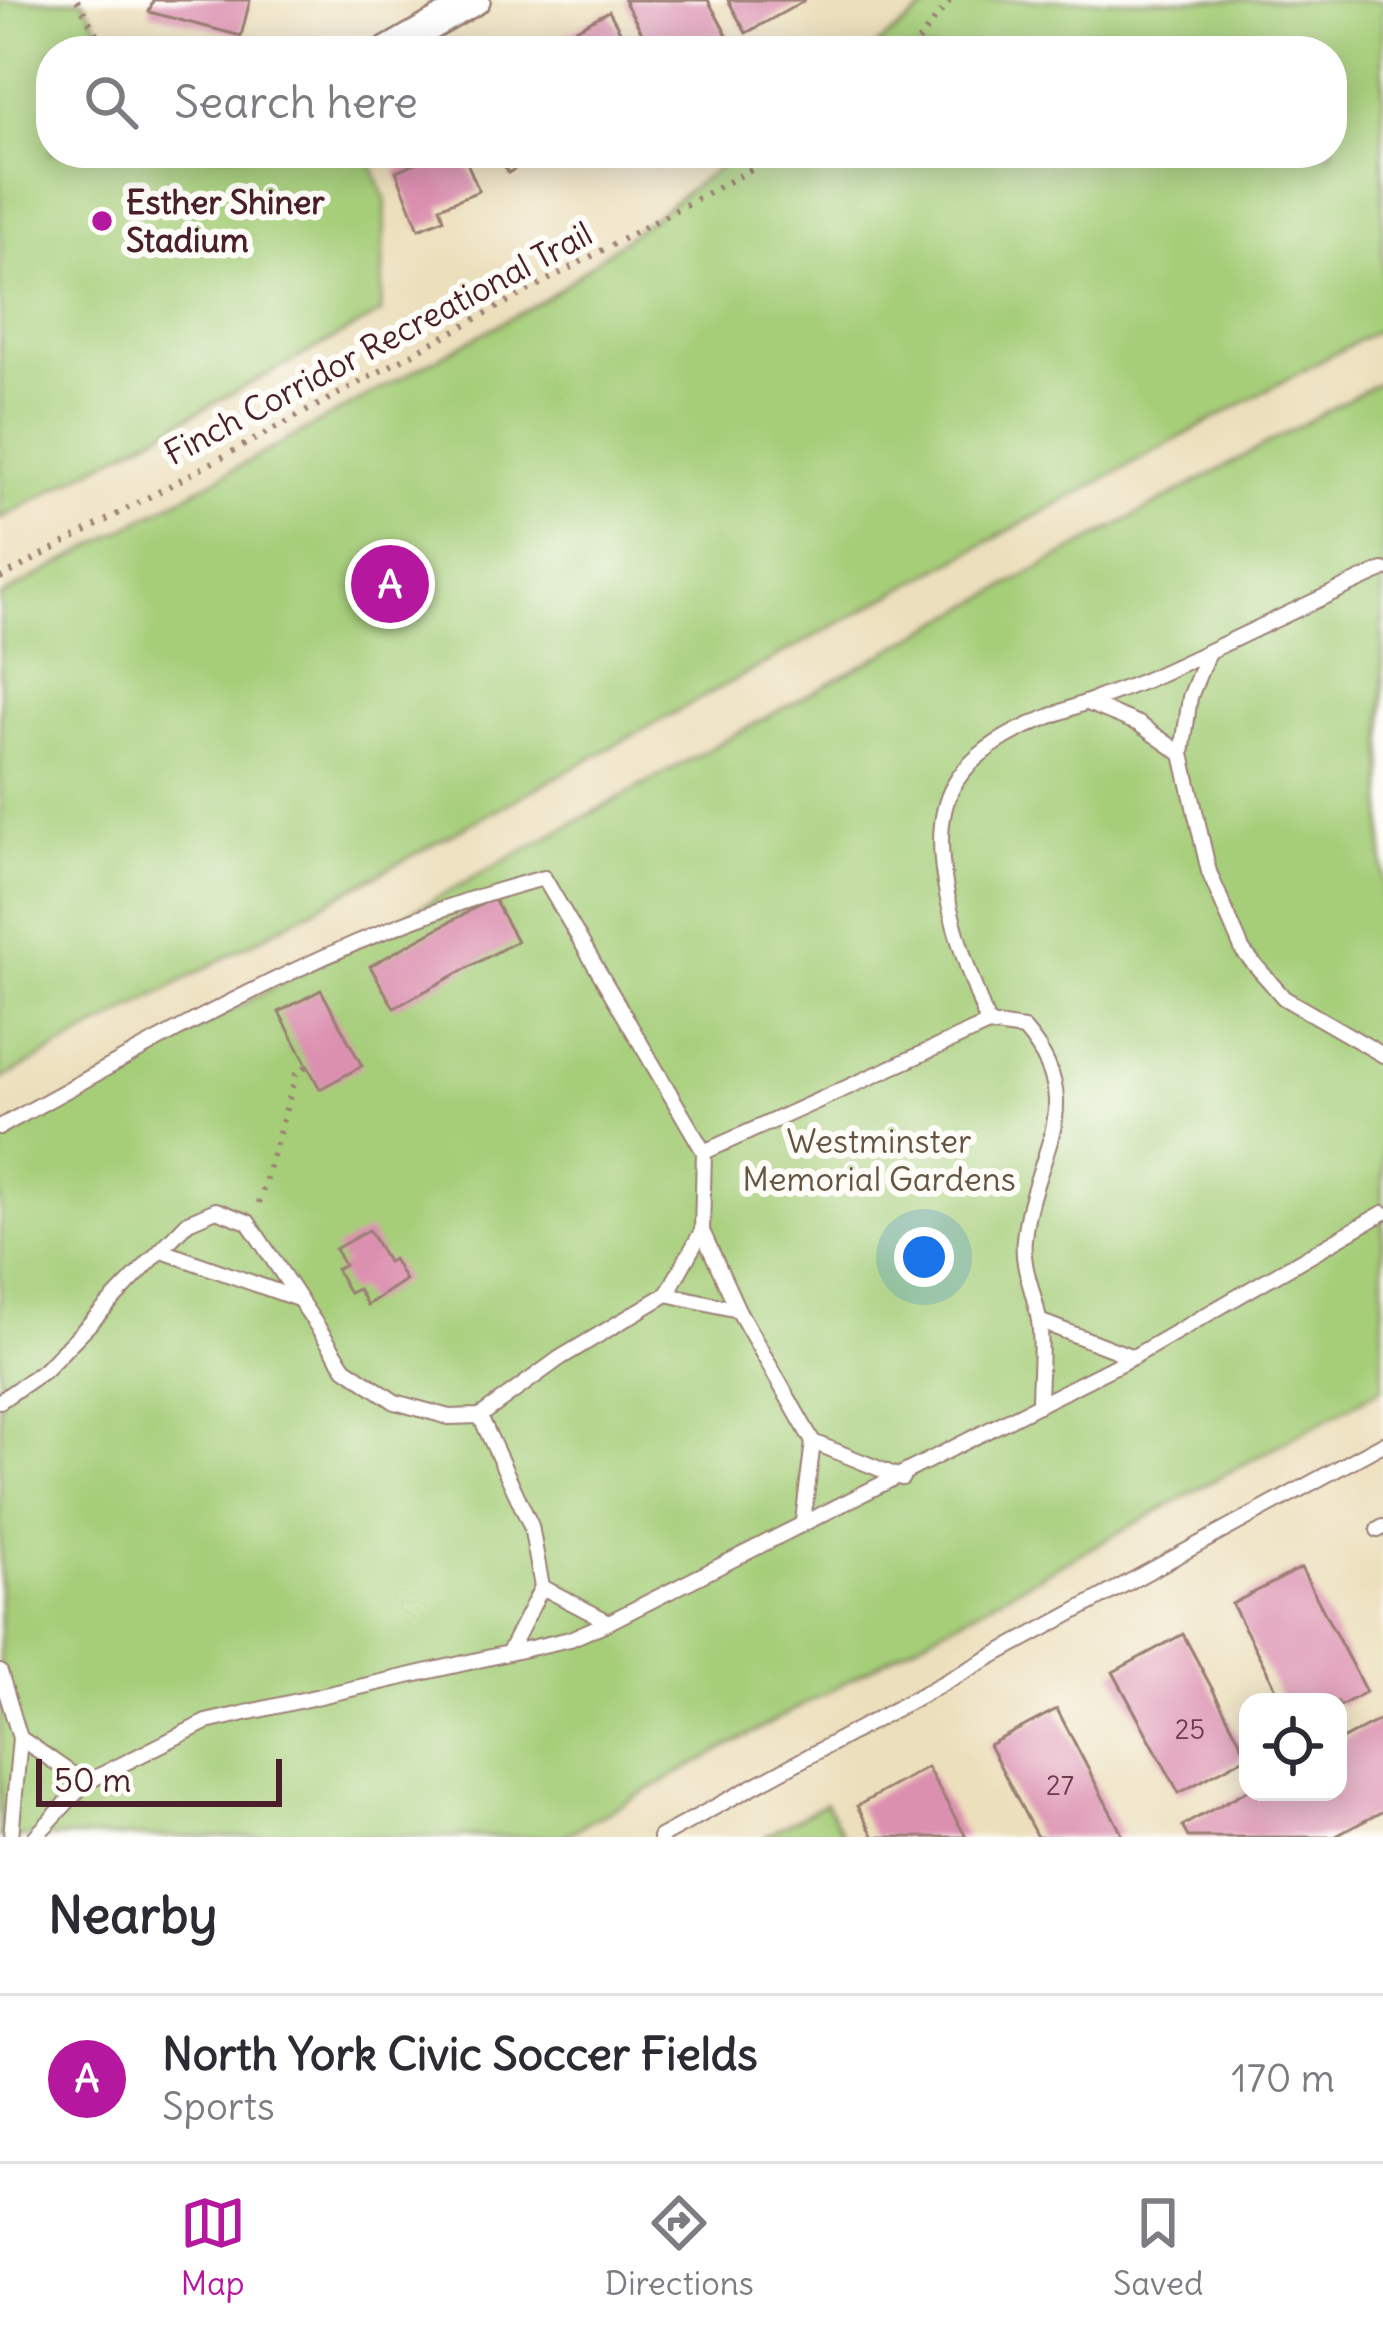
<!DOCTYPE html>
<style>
body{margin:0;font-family:Delius,sans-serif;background:#f7f7f7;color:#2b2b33}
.controls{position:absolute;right:36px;bottom:36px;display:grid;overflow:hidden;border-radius:24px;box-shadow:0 6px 30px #0003}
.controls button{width:108px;height:108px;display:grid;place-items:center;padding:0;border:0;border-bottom:3px solid #e1e1e2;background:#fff;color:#2b2b33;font:60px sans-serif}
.scale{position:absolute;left:36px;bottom:30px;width:246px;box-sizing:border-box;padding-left:12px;border:6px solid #4a1f2b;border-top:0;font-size:33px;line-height:42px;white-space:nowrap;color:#4a1f2b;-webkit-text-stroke:9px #fdfcf7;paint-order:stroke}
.you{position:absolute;left:924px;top:1257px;width:42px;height:42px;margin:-30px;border:9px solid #fff;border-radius:50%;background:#1a73e8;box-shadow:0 0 0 18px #1a73e833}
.badge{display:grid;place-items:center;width:78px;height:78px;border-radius:50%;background:#b5179e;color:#fff;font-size:39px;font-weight:700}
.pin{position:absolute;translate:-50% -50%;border:6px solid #fff;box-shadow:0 3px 12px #0006}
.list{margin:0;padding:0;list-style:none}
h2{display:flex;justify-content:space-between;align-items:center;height:156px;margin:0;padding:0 48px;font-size:51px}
h2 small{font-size:39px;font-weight:400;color:#7c7c81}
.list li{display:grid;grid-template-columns:78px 1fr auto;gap:36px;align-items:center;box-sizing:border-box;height:168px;padding:0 48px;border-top:3px solid #e1e1e2}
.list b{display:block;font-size:45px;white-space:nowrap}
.list p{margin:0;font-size:39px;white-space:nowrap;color:#7c7c81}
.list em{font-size:39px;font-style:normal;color:#7c7c81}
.icon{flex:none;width:66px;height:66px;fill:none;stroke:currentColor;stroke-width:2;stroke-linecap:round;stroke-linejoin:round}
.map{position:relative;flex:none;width:1383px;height:1837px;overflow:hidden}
.search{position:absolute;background:#fff;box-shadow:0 6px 30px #0003;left:36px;right:36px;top:36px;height:132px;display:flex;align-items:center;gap:30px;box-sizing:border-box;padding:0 42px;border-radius:48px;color:#7c7c81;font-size:45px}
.sheet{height:324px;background:#fff}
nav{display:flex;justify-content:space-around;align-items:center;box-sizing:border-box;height:168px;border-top:3px solid #e1e1e2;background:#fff;font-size:33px;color:#7c7c81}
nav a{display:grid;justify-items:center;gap:6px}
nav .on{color:#b5179e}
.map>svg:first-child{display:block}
.green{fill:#a6ce79;stroke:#787652;stroke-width:3}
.building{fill:#dc90b0}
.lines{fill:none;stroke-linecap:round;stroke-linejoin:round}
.lane-casing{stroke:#9b7f74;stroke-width:18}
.street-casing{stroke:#9b7f74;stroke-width:32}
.path{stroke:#9b7f74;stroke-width:6;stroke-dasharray:3 9;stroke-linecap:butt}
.lane{stroke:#fff;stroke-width:14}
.street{stroke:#fff;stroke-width:27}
.poi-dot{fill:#b5179e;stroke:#fdfcf7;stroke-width:4.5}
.labels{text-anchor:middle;stroke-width:12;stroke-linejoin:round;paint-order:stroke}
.number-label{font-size:27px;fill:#6e3b4c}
.poi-label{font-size:33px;font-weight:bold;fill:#4a1f2b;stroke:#fdfcf7;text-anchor:start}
.street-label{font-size:33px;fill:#4a1f2b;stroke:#fdfcf7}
.park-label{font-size:33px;fill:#665442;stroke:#fdfcf7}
</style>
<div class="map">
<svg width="1383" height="1837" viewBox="0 0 1383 1837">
<rect width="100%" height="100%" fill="#fdfcf7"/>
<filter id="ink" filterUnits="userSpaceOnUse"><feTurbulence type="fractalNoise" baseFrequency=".00833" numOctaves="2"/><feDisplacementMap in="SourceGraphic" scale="24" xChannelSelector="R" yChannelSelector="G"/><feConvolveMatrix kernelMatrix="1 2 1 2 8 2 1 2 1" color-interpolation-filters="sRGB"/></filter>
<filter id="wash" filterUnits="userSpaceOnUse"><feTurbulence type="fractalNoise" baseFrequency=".004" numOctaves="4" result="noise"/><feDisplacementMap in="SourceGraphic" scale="48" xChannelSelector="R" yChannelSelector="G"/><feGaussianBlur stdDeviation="2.7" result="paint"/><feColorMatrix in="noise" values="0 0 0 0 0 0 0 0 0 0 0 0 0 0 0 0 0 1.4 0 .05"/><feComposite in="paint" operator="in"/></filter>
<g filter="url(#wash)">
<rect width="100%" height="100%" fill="#ecdfbc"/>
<!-- green -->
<g class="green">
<path d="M0 0H83L111 50 121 51H51V153H367L386 201 381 313 0 519Z"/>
<path d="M929 0H1383V327L0 1080V597L549 297 737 153H1332V51H870L930 5Z"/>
<path d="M1383 380V1388L562 1837H0V1137Z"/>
<path d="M826 1803 844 1837H764Z"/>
</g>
<g id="blocks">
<!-- building -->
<g class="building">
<path d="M153 0H250L241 36 149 12Z"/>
<path d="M624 0H708L731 43 716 51H652Z"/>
<path d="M728 0H806L746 33Z"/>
<path d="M609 11 631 51H548L545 46Z"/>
<path d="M439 153H463L479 191 440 207 444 219 419 229 396 171Z"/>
<path d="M497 153H554L558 159 545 166 539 155 508 173Z"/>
<path d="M493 898 517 941 394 1008 370 966Z"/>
<path d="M321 990 362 1066 320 1089 279 1012Z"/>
<path d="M369 1230 387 1262 393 1259 405 1280 367 1305 358 1289 349 1293 336 1269 344 1265 335 1249Z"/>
<path d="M1301 1568 1366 1692 1338 1707V1702H1283L1232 1604Z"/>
<path d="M1183 1634 1248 1756 1179 1793 1113 1672Z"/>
<path d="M1057 1709 1122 1834 1116 1837H1037L989 1745Z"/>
<path d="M1383 1718V1811L1334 1837H1188L1182 1826 1248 1790 1338 1792V1742Z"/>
<path d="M927 1767 966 1837H874L857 1806Z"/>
</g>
</g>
</g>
<g filter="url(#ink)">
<use href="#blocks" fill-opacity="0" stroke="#9b7f74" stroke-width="3"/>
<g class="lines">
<!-- lane casing -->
<g class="lane-casing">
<g id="lane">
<path d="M1208 652 1190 697 1182 754 1209 872 1243 951 1284 998 1383 1055"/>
<path d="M1090 704 1139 724 1182 754"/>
<path d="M0 1127C175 1031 350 927 544 878L704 1152"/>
<path d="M702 1231 738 1310 813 1442 902 1478"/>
<path d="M165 1252 298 1299"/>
<path d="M667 1294 738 1310"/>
<path d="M1039 1321 1133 1357"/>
<path d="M0 1401 45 1370 188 1222 216 1210 248 1222 345 1368 395 1402 449 1417 480 1416 560 1358 667 1294 702 1231 704 1152 988 1024"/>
<path d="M1039 1405C1039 1378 1043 1347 1039 1321 1035 1292 1021 1269 1024 1239 1032 1154 1092 1107 1024 1029L988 1024C966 964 918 846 954 785 967 762 992 744 1015 732 1057 710 1107 697 1151 678 1229 643 1305 604 1383 570"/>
<path d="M480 1416 531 1526 542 1587 510 1650"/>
<path d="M803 1521 813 1442"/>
<path d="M1378 1530 1383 1527"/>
<path d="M542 1587 609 1622"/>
<path d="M0 1672 20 1738 85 1783"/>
<path d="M11 1837 20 1738"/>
<path d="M35 1837 85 1783 206 1722 570 1639 609 1622 1133 1357 1383 1213"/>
<path d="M660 1837 1383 1444"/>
</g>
</g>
<!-- street casing -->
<g class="street-casing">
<path id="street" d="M387 51 476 0"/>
</g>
<!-- path -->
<g class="path">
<path d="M77 0 106 51"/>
<path d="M911 51 950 0"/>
<path d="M0 578 781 153"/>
<path d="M259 1203 296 1074 308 1065"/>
</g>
<!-- lane -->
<use href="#lane" class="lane"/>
<!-- street -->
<use href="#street" class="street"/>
</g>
</g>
<!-- markers -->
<circle class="poi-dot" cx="102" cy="221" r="12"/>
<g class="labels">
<!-- number labels -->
<g class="number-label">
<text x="1190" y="1739">25</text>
<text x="1060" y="1795">27</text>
</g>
<!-- poi labels -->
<g class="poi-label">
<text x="126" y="214">Esther Shiner<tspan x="126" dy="38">Stadium</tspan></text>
</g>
<!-- street labels -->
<g class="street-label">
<text transform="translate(378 343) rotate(-28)" y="12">Finch Corridor Recreational Trail</text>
</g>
<!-- park labels -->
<g class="park-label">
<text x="879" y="1153">Westminster<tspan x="879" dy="38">Memorial Gardens</tspan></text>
</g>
</g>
</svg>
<div class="controls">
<button><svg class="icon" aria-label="locate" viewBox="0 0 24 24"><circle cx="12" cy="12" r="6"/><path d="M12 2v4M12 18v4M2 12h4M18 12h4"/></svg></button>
</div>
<div class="scale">50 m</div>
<div class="you"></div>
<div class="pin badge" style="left:390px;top:584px">A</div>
<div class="search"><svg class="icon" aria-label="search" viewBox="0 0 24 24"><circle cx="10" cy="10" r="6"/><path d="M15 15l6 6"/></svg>Search here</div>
</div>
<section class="sheet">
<h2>Nearby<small></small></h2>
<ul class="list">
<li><span class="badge">A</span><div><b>North York Civic Soccer Fields</b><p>Sports</p></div><em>170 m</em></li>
</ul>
</section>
<nav>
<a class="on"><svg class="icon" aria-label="map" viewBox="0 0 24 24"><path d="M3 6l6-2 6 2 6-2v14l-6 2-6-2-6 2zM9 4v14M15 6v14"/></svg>Map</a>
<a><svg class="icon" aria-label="directions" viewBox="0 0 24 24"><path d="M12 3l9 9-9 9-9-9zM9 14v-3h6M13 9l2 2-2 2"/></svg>Directions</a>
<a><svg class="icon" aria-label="saved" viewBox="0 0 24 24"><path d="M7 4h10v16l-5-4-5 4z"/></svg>Saved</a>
</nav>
